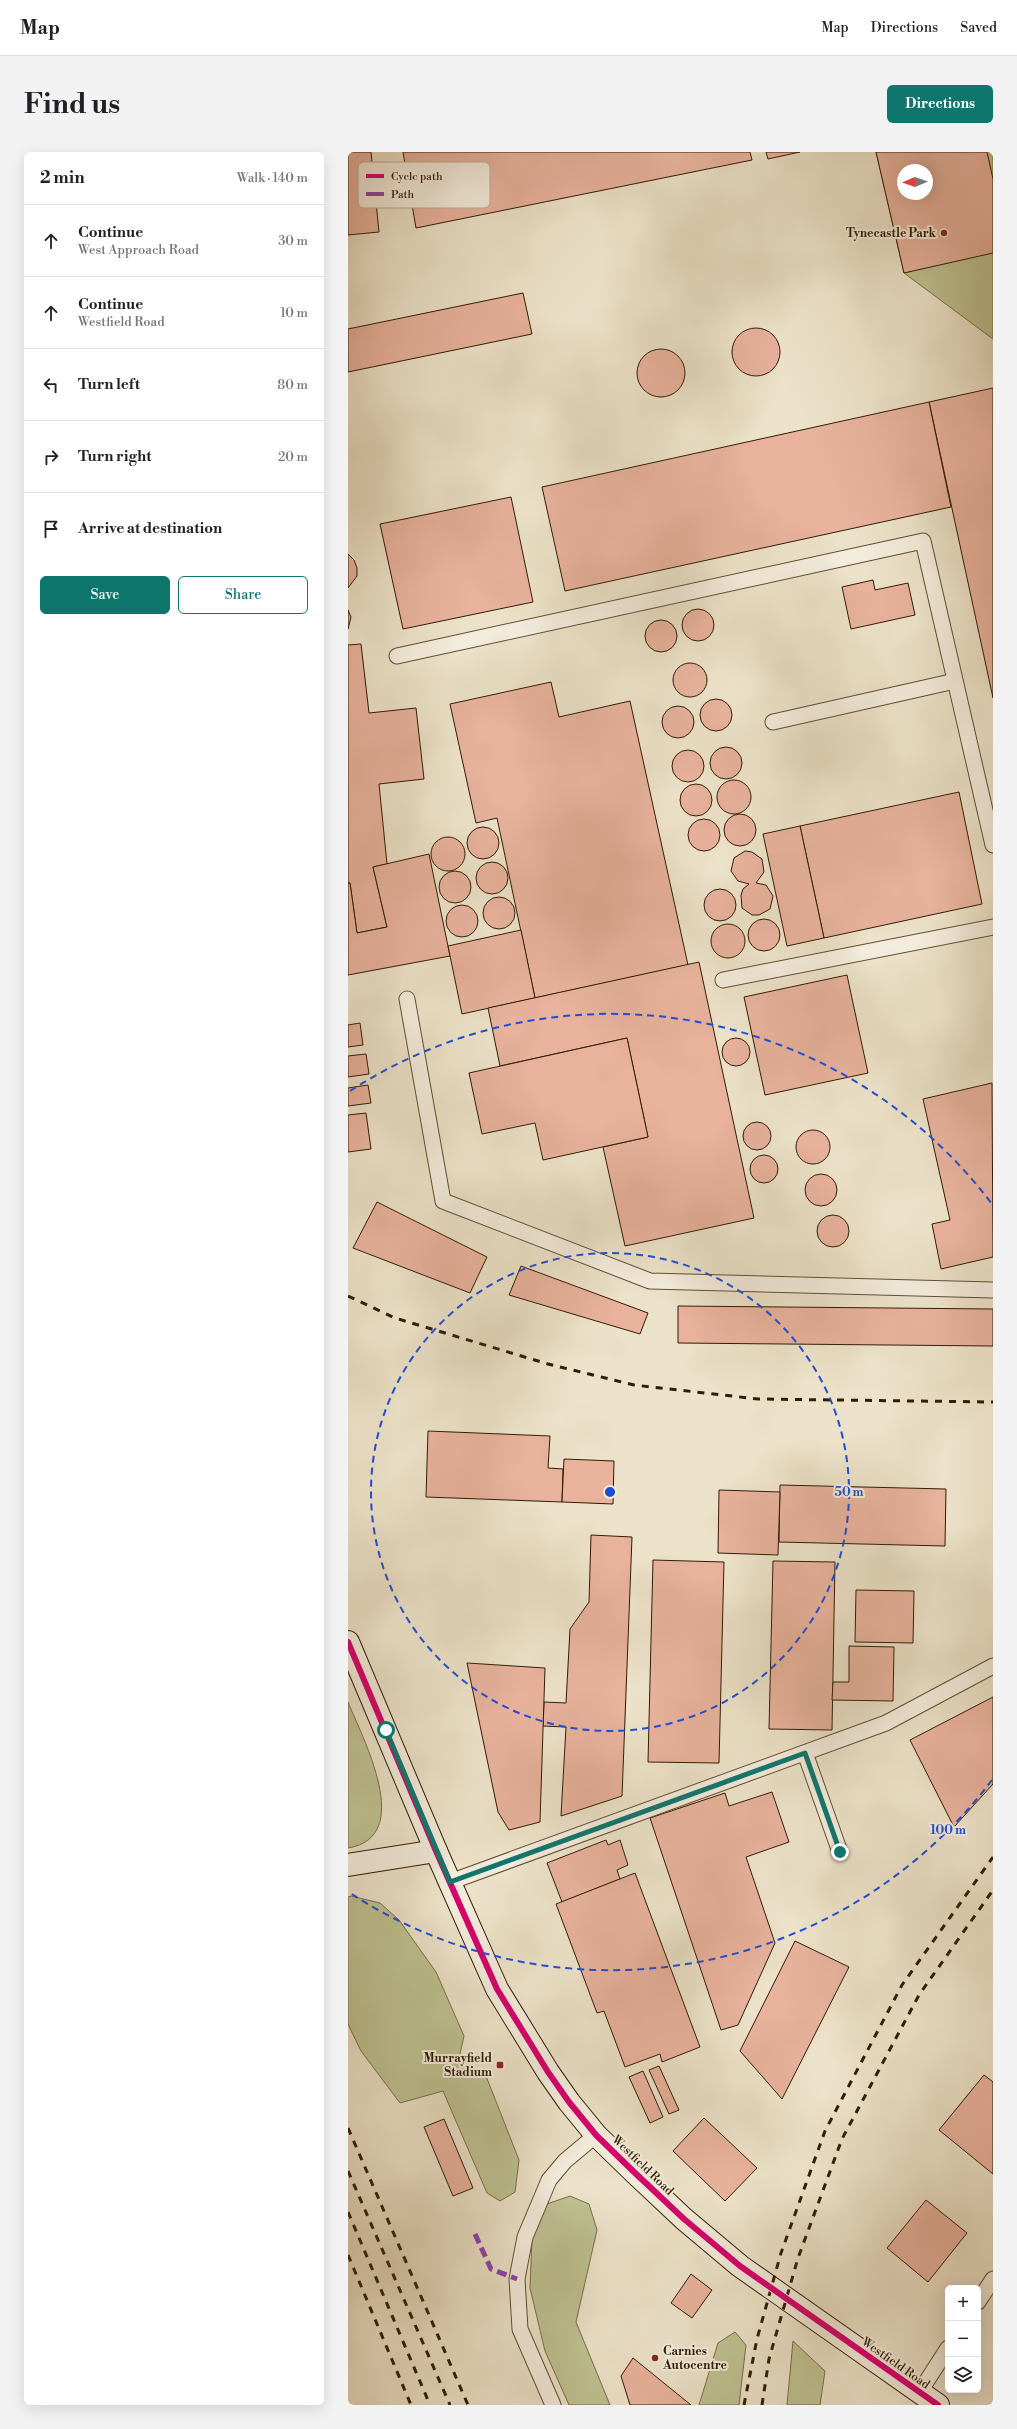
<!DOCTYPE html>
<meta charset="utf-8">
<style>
body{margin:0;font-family:"Libre Bodoni",serif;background:#f2f2f2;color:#202124}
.controls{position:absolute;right:12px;bottom:12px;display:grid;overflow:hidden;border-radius:6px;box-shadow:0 4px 16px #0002}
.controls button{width:36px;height:36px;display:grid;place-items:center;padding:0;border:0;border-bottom:1px solid #e0e0e0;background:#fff;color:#202124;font:20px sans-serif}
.compass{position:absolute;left:549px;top:12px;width:36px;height:36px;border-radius:50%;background:#fff;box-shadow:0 4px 16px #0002;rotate:268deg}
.stop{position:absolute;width:12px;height:12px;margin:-9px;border:3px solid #0f766e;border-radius:50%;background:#fff}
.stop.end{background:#0f766e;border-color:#fff;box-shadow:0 1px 4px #0008}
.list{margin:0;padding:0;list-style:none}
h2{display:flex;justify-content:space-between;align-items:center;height:52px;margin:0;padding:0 16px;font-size:17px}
h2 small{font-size:13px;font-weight:400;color:#757577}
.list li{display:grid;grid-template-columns:26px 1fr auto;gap:12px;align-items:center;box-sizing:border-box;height:72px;padding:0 16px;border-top:1px solid #e0e0e0}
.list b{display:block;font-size:15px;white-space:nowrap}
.list p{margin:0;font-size:13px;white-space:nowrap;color:#757577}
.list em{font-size:13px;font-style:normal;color:#757577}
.actions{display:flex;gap:8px;padding:12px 16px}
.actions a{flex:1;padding:9px 0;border:1px solid #0f766e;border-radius:6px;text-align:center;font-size:14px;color:#0f766e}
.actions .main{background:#0f766e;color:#fff}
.icon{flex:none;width:22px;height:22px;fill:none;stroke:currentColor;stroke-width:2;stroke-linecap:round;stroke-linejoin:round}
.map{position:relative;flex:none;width:645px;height:2253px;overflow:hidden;border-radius:6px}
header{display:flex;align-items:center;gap:24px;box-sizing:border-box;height:56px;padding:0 20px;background:#fff;border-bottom:1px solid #e0e0e0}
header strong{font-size:19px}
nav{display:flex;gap:22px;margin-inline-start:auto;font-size:14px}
.intro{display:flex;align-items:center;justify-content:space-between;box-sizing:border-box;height:96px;padding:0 24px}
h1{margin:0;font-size:28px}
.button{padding:10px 18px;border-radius:6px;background:#0f766e;color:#fff;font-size:14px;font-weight:700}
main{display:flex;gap:24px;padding:0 24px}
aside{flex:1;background:#fff;border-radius:6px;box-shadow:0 4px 16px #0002}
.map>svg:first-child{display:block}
.green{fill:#bec191;stroke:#786e4a;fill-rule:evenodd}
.building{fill:#e8b29d;stroke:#311b03;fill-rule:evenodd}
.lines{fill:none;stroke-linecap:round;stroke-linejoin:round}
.lane-casing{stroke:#604d34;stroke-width:17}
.secondary-casing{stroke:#311b03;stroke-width:24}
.lane{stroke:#f3ecdc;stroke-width:15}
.secondary{stroke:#f3ecdc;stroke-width:22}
.rail{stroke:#311b03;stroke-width:3;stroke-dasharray:7 7;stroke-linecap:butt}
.quiet{stroke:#8e44ad;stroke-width:5;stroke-dasharray:10 5;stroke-linecap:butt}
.cycleway-casing{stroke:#f3ecdc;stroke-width:8}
.cycleway{stroke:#d6006c;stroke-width:6}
.route{stroke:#0f766e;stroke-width:5}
.ring{fill:none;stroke:#1d4ed8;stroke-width:2;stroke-dasharray:7 5}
.poi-dot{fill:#8f2418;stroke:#f3ecdc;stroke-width:1.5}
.labels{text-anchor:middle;stroke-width:4;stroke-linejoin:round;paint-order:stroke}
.poi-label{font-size:12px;font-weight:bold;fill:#311b03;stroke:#f3ecdc;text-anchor:end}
.street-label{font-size:12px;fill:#311b03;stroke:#f3ecdc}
.key{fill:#f3ecdc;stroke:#b9ad9b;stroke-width:1}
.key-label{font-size:11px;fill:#311b03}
.centre{fill:#1d4ed8;stroke:#f3ecdc;stroke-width:2}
.ring-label{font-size:12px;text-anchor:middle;font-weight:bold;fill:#1d4ed8;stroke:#f3ecdc;stroke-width:4;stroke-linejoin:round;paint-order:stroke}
</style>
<header>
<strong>Map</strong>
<nav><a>Map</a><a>Directions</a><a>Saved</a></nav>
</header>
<div class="intro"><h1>Find us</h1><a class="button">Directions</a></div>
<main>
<aside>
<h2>2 min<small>Walk · 140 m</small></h2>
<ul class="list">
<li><svg class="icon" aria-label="ahead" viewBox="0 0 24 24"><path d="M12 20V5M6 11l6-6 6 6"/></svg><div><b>Continue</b><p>West Approach Road</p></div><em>30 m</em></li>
<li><svg class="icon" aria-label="ahead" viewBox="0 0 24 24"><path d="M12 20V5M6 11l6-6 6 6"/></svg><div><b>Continue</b><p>Westfield Road</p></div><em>10 m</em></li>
<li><svg class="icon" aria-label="left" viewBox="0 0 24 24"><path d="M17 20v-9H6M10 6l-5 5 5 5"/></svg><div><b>Turn left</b></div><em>80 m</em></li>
<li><svg class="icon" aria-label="right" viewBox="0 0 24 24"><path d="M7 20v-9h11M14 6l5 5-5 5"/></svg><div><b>Turn right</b></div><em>20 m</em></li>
<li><svg class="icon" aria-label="arrive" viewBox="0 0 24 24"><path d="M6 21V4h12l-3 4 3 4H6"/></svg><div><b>Arrive at destination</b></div></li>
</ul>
<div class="actions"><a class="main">Save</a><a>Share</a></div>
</aside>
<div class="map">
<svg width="645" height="2253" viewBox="0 0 645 2253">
<rect width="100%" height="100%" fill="#ece2c9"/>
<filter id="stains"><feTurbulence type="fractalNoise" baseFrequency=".005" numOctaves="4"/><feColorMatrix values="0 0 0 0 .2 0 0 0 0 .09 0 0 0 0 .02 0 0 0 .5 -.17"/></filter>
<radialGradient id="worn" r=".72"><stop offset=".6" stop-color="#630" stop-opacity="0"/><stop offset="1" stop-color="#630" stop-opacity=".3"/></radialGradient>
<!-- green -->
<g class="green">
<path d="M528 0H645V187L556 121ZM555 18H579V42H555Z"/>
<path d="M0 1550C14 1585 68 1685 0 1696Z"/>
<path d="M3 1744 32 1751 51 1768 88 1820 116 1884 111 1906 138 1924 171 2008 167 2040 152 2049 139 2041 95 1939 52 1951 13 1899 0 1872V1745Z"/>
<path d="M222 2044 241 2052 249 2078 228 2170 262 2253H221L197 2199 182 2136 184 2087 199 2052Z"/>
<path d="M387 2180 398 2193 391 2253H351L370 2191Z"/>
<path d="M445 2189 477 2219 472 2253H439Z"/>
</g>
<!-- building -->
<g class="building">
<path d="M0 0H23L31 80 0 83Z"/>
<path d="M55 0H402L404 8 68 76Z"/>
<path d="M418 0H452L420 7Z"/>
<path d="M528 0H639L645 27V101L556 121ZM555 18H579V42H555Z"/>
<path d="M175 141 184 182 0 220V177Z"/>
<circle cx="408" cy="200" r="24"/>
<circle cx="313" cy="221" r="24"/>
<path d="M645 236V546L581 250Z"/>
<path d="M581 250 603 355 217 439 194 335Z"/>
<path d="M163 345 185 450 55 477 32 372Z"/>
<path d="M0 402 6 408 9 416V424L0 436Z"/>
<path d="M525 428 527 438 560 431 567 463 503 477 494 435Z"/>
<circle cx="350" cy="473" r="16"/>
<path d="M0 458 3 465 0 477Z"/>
<circle cx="313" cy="484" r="16"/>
<path d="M13 492 21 561 68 556 76 627 31 632 39 712 25 715 39 775 9 781 2 731H0V493Z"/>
<circle cx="342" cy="528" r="17"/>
<path d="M203 530 211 565 282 549 340 813 187 846 149 666 128 671 102 552Z"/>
<circle cx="368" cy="563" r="16"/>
<circle cx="330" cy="570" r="16"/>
<circle cx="378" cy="611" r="16"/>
<circle cx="340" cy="614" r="16"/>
<circle cx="386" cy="645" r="17"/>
<circle cx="348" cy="648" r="16"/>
<path d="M611 640 634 752 476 786 452 674Z"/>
<circle cx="392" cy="678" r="16"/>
<circle cx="356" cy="683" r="16"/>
<path d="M452 674 476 786 439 794 415 682Z"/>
<circle cx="135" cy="691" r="16"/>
<circle cx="100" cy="702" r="17"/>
<path d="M397 699 404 700 414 707 416 720 408 731 418 733 425 744 422 757 411 763H404L394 756 393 743 395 737 401 732 390 729 383 719 386 706Z"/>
<path d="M81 702 102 804 0 823V731H2L9 781 39 775 25 715Z"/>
<circle cx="144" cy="726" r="16"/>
<circle cx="107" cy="735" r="16"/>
<circle cx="372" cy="753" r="16"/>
<circle cx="151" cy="761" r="16"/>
<circle cx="114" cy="769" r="16"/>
<circle cx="416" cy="783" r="16"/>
<circle cx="380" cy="789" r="17"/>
<path d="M173 778 187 846 114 862 100 794Z"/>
<path d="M351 810 406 1066 277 1094 255 995 300 985 279 886 152 914 140 856Z"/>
<path d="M499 823 520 921 417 943 396 845Z"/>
<path d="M12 871 15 893 0 895V873Z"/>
<circle cx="388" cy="900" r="14"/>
<path d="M279 886 300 985 195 1008 187 971 134 982 121 921Z"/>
<path d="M18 902 21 922 0 925V904Z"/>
<path d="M644 931 645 1105 593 1117 584 1072 602 1068 575 947Z"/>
<path d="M20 933 23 951 0 954V936Z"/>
<path d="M18 961 23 997 0 1000V963Z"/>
<circle cx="409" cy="984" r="14"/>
<circle cx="465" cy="995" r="17"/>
<circle cx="416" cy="1017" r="14"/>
<circle cx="473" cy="1038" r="16"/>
<path d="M29 1050 139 1105 122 1141 5 1096Z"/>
<circle cx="485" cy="1079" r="16"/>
<path d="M173 1114 300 1161 292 1182 161 1143Z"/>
<path d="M330 1154 645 1157V1194L330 1191Z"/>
<path d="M80 1279 202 1284 200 1316 215 1317 214 1350 78 1345Z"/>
<path d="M216 1307 266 1309 265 1352 214 1350Z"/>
<path d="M432 1333 598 1337 597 1394 431 1390Z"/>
<path d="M371 1338 432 1340 430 1403 370 1401Z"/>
<path d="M243 1383 284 1385 274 1644 213 1664 218 1575 195 1574 196 1550 218 1551 222 1477 241 1450Z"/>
<path d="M305 1408 376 1410 371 1611 300 1610Z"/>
<path d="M425 1409 487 1410 484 1578 421 1577Z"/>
<path d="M508 1438 566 1439 565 1491 507 1490Z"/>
<path d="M501 1494 546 1495 545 1549 484 1548 485 1530H501Z"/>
<path d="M119 1511 197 1516 192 1670 161 1678 150 1660Z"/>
<path d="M645 1545V1632L606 1675 562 1588Z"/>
<path d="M424 1640 441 1690 398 1705 427 1791 390 1873 373 1878 302 1666 377 1641 381 1654Z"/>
<path d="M258 1688 260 1693 272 1688 280 1713 269 1718 272 1727 214 1750 199 1711Z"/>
<path d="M287 1721 352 1895 314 1910 312 1902 277 1915 256 1859 249 1861 208 1752Z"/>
<path d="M447 1789 501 1815 434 1947 392 1899Z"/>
<path d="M311 1914 331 1958 321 1962 301 1918Z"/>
<path d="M295 1919 315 1965 302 1971 281 1925Z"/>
<path d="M636 1923 645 1930V2022L591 1978Z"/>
<path d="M356 1966 409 2016 377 2049 325 1999Z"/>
<path d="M96 1967 125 2036 105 2044 76 1975Z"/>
<path d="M578 2048 619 2081 580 2130 539 2096Z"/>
<path d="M343 2122 364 2138 344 2166 323 2151Z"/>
<path d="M285 2206 343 2253H282L273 2224Z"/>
</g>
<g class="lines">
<!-- lane casing -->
<g class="lane-casing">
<g id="lane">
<path d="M49 504 575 389 645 693"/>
<path d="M425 570 607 529"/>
<path d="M375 828 645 775"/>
<path d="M59 847 95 1049 302 1129 645 1138"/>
<path d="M457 1601 492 1700"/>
<path d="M102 1730 538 1571 645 1514"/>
<path d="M630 2150 645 2127"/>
<path d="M571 2241 600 2196"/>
<path d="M205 2253 172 2177 169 2127 177 2085 201 2028 217 2009 248 1983"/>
</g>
</g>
<!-- secondary casing -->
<g class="secondary-casing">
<g id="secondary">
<path d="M0 1490 88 1699 149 1837 200 1920 221 1950 248 1983 286 2020 336 2067 392 2114 590 2253"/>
<path d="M0 1713 88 1699"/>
</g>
</g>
<!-- lane -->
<use href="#lane" class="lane"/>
<!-- secondary -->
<use href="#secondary" class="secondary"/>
<!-- rail -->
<g class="rail">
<path d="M0 1144 47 1166 200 1212 286 1233 410 1247 645 1250"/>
<path d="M0 1976 120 2253"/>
<path d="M0 2019 102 2253"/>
<path d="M0 2060 82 2253"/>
<path d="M0 2103 63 2253"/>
<path d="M396 2253 409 2187 433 2101 477 1979 554 1833 645 1705"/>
<path d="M414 2253 421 2207 450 2106 494 1987 571 1843 645 1738"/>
</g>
<!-- quiet -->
<path class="quiet" d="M127 2082 143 2117 169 2127"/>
<!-- cycleway casing -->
<g class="cycleway-casing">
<path id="cycleway" d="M0 1490 88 1699 149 1837 200 1920 221 1950 248 1983 286 2020 336 2067 392 2114 590 2253"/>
</g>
<!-- cycleway -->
<use href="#cycleway" class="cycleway"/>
</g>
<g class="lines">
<!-- route -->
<path class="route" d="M38 1578 102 1730 457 1601 492 1700"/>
</g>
<!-- distance rings -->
<g class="ring">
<circle cx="262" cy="1340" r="239"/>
<path d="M644 1628A478 478 0 0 1 2 1741M2 939A478 478 0 0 1 644 1052"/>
</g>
<!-- markers -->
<g class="poi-dot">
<circle cx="596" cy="81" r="4"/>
<rect x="148" y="1909" width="8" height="8" rx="2"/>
<circle cx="307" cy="2206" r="4"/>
</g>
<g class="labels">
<!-- poi labels -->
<g class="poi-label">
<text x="588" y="85">Tynecastle Park</text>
<text x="144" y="1910">Murrayfield<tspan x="144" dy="14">Stadium</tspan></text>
<text x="315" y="2203" text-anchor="start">Carnies<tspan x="315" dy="14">Autocentre</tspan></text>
</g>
<!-- street labels -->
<g class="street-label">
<text transform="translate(295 2013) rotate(44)" y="4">Westfield Road</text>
<text transform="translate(548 2211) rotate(35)" y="4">Westfield Road</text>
</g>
</g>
<!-- legend -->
<rect x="10" y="10" width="132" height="46" rx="6" class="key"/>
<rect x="18" y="22" width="18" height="4" fill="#d6006c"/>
<rect x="18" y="40" width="18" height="4" fill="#8e44ad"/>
<g class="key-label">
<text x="43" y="28">Cycle path</text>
<text x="43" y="46">Path</text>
</g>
<circle cx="262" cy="1340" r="6" class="centre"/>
<g class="ring-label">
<text x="501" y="1344">50 m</text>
<text x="600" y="1682">100 m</text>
</g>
<rect width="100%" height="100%" filter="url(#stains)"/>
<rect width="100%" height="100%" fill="url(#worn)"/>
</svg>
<div class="controls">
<button>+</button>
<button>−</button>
<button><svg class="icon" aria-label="layers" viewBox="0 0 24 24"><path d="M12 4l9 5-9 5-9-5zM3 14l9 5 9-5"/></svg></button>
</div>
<svg class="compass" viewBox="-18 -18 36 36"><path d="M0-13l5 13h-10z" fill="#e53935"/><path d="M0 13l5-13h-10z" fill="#757577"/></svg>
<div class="stop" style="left:38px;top:1578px"></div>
<div class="stop end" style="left:492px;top:1700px"></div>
</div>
</main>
